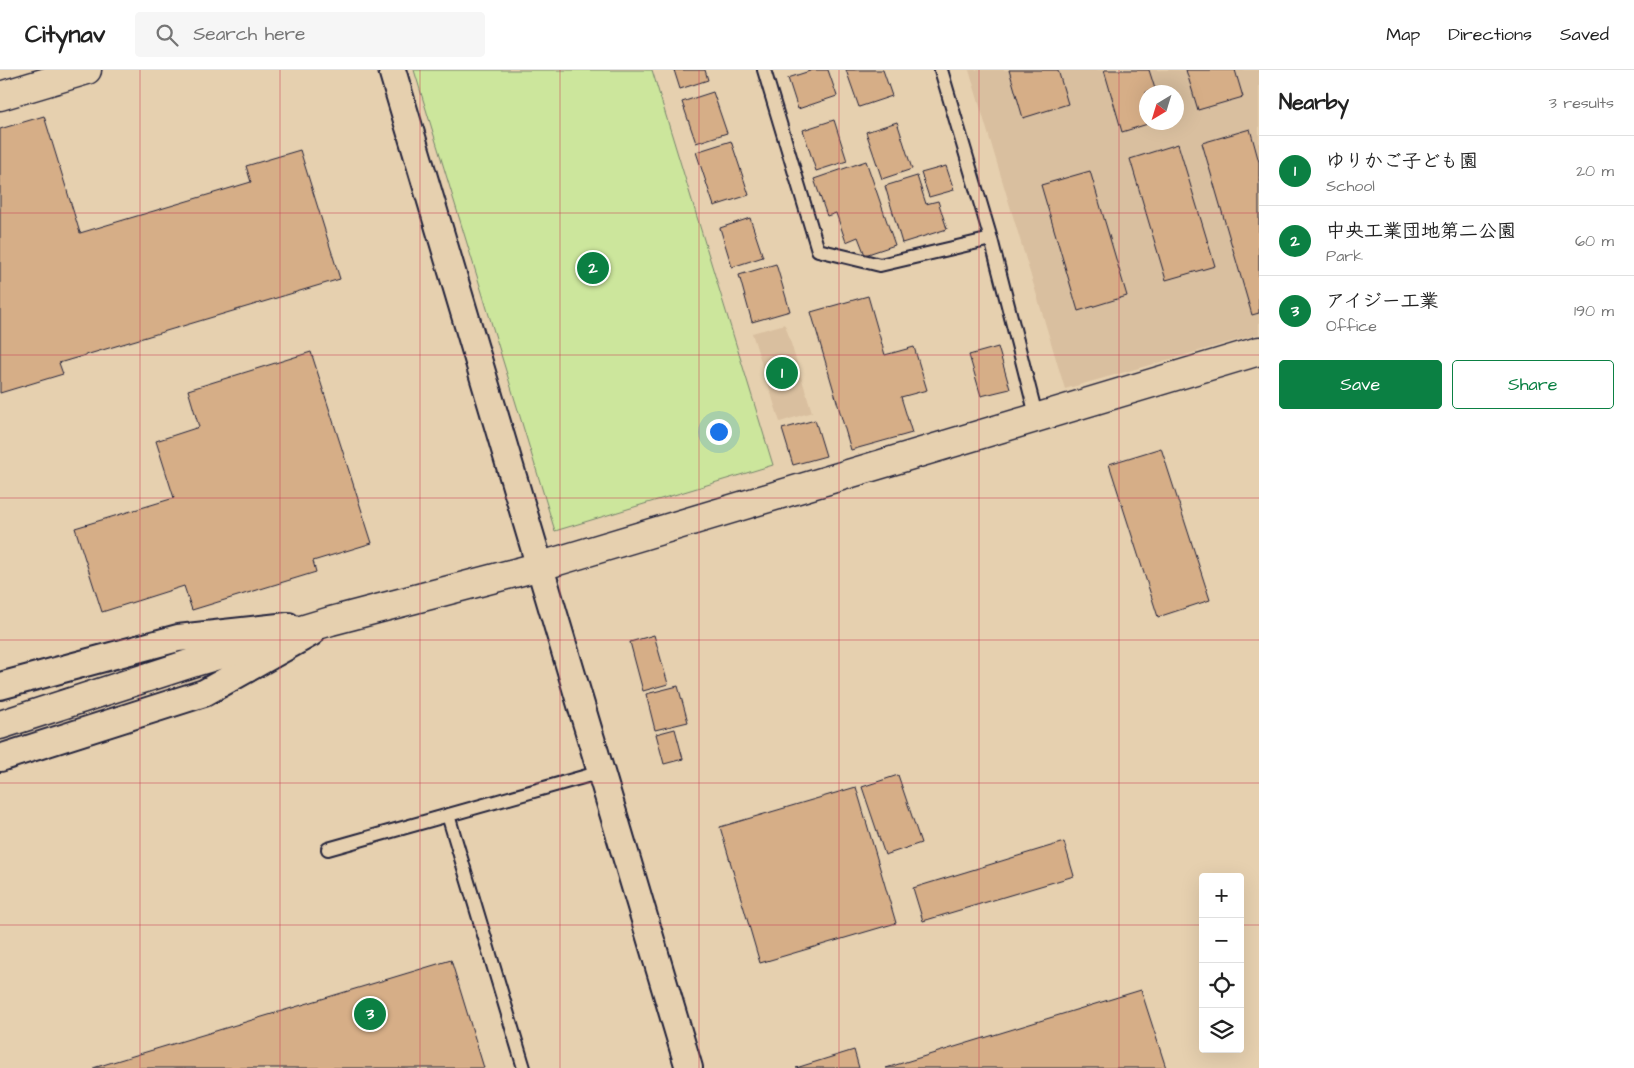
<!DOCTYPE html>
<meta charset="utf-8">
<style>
body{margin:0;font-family:"Architects Daughter","Klee One",sans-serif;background:#f6f6f6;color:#222}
.controls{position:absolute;right:15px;bottom:15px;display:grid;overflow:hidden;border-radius:5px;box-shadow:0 5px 20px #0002}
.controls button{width:45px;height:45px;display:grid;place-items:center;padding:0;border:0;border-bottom:1px solid #e0e0e0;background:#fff;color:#222;font:25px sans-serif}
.compass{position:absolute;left:1139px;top:15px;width:45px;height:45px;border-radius:50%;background:#fff;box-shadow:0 5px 20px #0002;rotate:218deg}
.you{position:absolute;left:718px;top:361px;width:18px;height:18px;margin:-12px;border:4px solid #fff;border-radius:50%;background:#1a73e8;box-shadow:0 0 0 8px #1a73e833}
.badge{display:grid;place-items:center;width:32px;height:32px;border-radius:50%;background:#0b8043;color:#fff;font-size:16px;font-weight:700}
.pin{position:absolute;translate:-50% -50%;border:2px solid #fff;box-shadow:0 1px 5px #0006}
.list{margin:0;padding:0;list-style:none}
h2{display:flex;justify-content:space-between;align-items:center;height:65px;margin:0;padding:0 20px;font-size:21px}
h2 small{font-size:16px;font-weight:400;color:#767676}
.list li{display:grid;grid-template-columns:32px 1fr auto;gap:15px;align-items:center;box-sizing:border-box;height:70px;padding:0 20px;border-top:1px solid #e0e0e0}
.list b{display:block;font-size:19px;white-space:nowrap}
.list p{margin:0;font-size:16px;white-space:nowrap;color:#767676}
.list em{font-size:16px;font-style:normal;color:#767676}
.actions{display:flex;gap:10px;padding:15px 20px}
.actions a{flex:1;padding:11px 0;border:1px solid #0b8043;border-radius:5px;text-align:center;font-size:18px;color:#0b8043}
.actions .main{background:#0b8043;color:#fff}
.icon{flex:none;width:28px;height:28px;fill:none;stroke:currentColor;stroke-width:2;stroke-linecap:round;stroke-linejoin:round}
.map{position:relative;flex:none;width:1259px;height:998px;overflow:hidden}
header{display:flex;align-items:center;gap:30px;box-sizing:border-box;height:70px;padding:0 25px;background:#fff;border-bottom:1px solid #e0e0e0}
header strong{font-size:24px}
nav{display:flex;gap:28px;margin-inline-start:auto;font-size:18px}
.search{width:350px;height:45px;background:#f6f6f6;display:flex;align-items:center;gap:12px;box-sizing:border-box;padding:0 18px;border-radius:5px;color:#767676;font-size:19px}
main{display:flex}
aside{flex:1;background:#fff}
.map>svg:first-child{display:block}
.built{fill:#d9bf9f;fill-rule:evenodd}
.green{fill:#cce69c;stroke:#77846c}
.building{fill:#d6ae87;stroke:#22223b}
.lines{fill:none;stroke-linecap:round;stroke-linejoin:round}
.service-casing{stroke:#22223b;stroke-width:16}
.minor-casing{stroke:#22223b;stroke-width:30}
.tertiary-casing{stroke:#22223b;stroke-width:31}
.service{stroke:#e6d0af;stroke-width:12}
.minor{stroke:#e6d0af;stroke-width:26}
.tertiary{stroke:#e6d0af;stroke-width:28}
.grid{fill:none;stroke:#c84759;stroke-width:1;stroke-opacity:0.55}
</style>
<header>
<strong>Citynav</strong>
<div class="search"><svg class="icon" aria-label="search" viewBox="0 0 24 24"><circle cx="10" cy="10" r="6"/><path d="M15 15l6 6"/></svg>Search here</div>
<nav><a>Map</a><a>Directions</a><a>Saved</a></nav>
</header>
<main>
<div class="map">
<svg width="1259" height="998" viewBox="0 0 1259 998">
<rect width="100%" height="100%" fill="#e6d0af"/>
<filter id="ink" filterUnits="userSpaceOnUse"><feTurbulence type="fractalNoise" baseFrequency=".02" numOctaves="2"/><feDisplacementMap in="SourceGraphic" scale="10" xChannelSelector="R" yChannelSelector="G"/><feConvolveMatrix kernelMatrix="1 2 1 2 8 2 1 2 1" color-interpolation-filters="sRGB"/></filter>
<g filter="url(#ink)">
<!-- built -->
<g class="built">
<path d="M969 0H1259V264L1065 319ZM1146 22H1176V52H1146Z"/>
<path d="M785 254 812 342 780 352 752 263Z"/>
</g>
<!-- green -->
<path class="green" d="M414 0H652L773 395 555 461Z"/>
<!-- building -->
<g class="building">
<path d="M674 0H705L708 10 680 19Z"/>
<path d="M813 0H828L837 26 798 39 788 8Z"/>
<path d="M846 0H883L892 26 859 37Z"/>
<path d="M1009 0H1058L1068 34 1023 48Z"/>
<path d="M1104 0H1149L1156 22H1146V52H1154L1122 62Z"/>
<path d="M1186 0H1235L1243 27 1198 40Z"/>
<path d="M713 22 727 63 696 73 682 32Z"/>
<path d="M44 46 80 163 251 112 246 96 300 80 340 209 59 293 63 304 0 323V59Z"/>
<path d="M834 50 847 91 816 101 803 60Z"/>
<path d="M897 52 912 99 882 109 866 62Z"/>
<path d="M1250 59 1259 92V243L1252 245 1202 73Z"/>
<path d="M731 71 749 125 714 136 696 82Z"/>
<path d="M1178 74 1215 196 1166 210 1130 89Z"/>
<path d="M866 91 895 175 865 185 858 167 846 172 836 143 827 146 814 109Z"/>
<path d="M946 96 954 120 929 127 921 103Z"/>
<path d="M1090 101 1127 226 1078 241 1041 115Z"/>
<path d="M917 106 926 134 938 131 947 159 902 173 885 116Z"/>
<path d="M750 148 763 187 732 197 720 158Z"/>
<path d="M776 194 790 241 752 252 739 205Z"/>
<path d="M868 226 885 285 914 277 927 320 901 327 912 363 851 380 811 242Z"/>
<path d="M998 277 1010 319 981 326 969 285Z"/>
<path d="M311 282 372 473 313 491 316 502 192 540 184 516 102 542 75 458 174 428 156 371 199 357 188 320Z"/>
<path d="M815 350 826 386 793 395 782 359Z"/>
<path d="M1161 378 1210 530 1158 547 1109 394Z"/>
<path d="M654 565 668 614 643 621 630 572Z"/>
<path d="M678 616 688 652 655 660 646 624Z"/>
<path d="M675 659 683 689 664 694 656 664Z"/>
<path d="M898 705 921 773 885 785 862 717Z"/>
<path d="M856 717 896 853 760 893 720 757Z"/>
<path d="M1064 772 1074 806 923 851 913 818Z"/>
<path d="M451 890 484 998H93Z"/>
<path d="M1141 920 1166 998H886Z"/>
<path d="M854 980 859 998H796Z"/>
</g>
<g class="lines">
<!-- service casing -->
<g class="service-casing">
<g id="service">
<path d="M764 0 818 180 880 195 991 169"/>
<path d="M941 0 991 169 1037 349"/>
<path d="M448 745 524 998"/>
<path d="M328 779 601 702"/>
</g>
</g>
<!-- minor casing -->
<g class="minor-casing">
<g id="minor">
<path d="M392 0 689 998"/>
<path d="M0 616 178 568 288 556"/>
<path d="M0 688 204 623 311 563"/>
</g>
</g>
<!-- tertiary casing -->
<g class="tertiary-casing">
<g id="tertiary">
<path d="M0 26 87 0"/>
<path d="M0 655 195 592 331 551 541 496 1259 281"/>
</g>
</g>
<!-- service -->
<use href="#service" class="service"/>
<!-- minor -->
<use href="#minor" class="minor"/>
<!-- tertiary -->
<use href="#tertiary" class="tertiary"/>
</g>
</g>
<!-- grid -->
<path class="grid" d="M140 0V998M280 0V998M420 0V998M560 0V998M699 0V998M839 0V998M979 0V998M1119 0V998M0 143H1259M0 285H1259M0 428H1259M0 570H1259M0 713H1259M0 855H1203M1240 855H1259"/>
</svg>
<div class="controls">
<button>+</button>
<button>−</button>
<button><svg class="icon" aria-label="locate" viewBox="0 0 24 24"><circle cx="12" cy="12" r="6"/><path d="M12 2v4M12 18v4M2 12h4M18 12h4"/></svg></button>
<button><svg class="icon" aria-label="layers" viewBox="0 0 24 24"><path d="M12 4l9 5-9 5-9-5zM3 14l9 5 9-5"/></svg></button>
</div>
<svg class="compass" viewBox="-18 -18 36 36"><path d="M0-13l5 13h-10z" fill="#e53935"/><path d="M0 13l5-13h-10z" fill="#767676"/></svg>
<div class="you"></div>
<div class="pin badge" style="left:782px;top:303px">1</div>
<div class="pin badge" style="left:593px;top:198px">2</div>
<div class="pin badge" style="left:370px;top:944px">3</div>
</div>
<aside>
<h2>Nearby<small>3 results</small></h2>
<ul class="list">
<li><span class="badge">1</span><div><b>ゆりかご子ども園</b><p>School</p></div><em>20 m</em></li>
<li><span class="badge">2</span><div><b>中央工業団地第二公園</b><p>Park</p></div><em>60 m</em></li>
<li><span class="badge">3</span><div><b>アイジー工業</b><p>Office</p></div><em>190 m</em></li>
</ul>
<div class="actions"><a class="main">Save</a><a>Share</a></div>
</aside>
</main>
